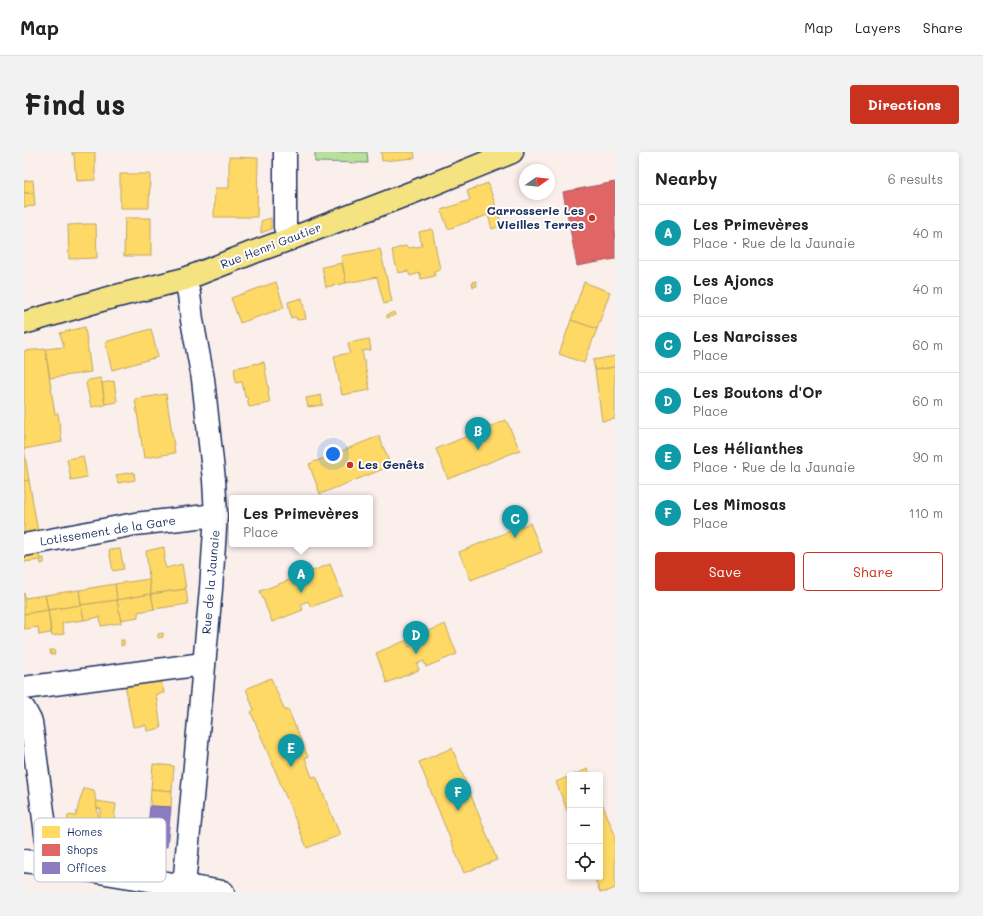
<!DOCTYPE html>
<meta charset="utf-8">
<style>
body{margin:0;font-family:Mali,sans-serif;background:#f2f2f2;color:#202124}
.controls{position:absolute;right:12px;bottom:12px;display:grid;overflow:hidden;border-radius:4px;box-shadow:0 2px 6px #0003}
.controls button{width:36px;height:36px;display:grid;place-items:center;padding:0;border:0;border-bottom:1px solid #e0e0e0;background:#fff;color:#202124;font:20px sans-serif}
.compass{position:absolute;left:495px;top:12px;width:36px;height:36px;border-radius:50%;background:#fff;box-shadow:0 2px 6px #0003;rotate:76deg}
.you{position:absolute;left:309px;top:302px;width:14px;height:14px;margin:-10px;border:3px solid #fff;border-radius:50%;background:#1a73e8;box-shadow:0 0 0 6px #1a73e833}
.badge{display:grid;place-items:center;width:26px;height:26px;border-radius:50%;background:#c8321e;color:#fff;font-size:13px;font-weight:700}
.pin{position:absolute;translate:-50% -33px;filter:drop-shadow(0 1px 2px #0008)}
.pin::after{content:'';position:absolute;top:21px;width:14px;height:12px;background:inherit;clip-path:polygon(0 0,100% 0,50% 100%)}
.popup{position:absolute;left:205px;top:343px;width:144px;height:52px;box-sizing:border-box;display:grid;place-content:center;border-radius:4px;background:#fff;filter:drop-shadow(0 1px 3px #0005);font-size:13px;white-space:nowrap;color:#757577}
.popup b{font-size:15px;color:#202124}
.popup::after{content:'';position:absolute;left:50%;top:100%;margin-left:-8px;border:8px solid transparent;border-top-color:#fff}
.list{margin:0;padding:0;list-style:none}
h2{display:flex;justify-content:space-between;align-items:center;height:52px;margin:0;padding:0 16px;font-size:17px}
h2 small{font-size:13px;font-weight:400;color:#757577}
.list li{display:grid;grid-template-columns:26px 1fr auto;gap:12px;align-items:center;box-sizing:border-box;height:56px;padding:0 16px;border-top:1px solid #e0e0e0}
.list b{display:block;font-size:15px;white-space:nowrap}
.list p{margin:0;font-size:13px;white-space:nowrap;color:#757577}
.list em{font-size:13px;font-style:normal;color:#757577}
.actions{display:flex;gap:8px;padding:12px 16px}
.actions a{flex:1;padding:9px 0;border:1px solid #c8321e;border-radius:4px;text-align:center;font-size:14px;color:#c8321e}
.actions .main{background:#c8321e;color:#fff}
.icon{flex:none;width:22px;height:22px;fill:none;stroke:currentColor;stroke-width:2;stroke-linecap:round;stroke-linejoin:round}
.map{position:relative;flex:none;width:591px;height:740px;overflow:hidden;border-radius:4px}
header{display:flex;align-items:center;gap:24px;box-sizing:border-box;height:56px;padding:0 20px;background:#fff;border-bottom:1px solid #e0e0e0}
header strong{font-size:19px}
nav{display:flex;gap:22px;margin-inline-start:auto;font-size:14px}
.intro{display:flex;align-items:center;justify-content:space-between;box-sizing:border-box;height:96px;padding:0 24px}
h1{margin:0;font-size:28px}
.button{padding:10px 18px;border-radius:4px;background:#c8321e;color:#fff;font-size:14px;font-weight:700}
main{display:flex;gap:24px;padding:0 24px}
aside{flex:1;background:#fff;border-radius:4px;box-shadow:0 2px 6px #0003}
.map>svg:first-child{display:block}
.green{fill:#b9e09b;stroke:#6a887c}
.homes{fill:#ffd966;stroke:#bba664}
.shops{fill:#e06666;stroke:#a55664}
.offices{fill:#8e7cc3;stroke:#6c65a5}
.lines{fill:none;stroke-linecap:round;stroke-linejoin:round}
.minor-casing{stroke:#1b2f5e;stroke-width:25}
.major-casing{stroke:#1b2f5e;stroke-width:25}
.minor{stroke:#fff;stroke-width:22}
.major{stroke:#f5e382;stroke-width:22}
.poi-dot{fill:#c8321e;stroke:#fff;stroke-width:1.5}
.labels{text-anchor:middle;stroke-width:4;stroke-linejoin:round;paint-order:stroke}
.poi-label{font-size:12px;font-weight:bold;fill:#1b2f5e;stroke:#fff;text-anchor:end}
.street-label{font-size:12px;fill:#1b2f5e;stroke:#fff}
.key{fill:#fff;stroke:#bbc1cf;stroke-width:1}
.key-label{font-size:11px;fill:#1b2f5e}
</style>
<header>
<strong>Map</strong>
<nav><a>Map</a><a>Layers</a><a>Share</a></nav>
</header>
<div class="intro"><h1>Find us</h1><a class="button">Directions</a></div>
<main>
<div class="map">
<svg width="591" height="740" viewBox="0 0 591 740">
<rect width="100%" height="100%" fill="#fbefec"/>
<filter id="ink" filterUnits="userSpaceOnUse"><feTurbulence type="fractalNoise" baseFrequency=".025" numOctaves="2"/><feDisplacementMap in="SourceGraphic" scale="8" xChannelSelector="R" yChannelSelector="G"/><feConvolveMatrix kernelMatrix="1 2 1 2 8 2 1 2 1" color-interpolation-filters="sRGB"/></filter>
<g filter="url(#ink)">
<!-- green -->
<path class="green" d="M291 0H343L344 11 291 10Z"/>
<!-- homes -->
<g class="homes">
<path d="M48 0H71V28L53 29 52 18H51L50 2 48 3Z"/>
<path d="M357 0H390L391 6 358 9Z"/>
<path d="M205 5 234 6 233 65H190L191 36H205Z"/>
<path d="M96 22H126L125 56H96Z"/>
<path d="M9 28 10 41H0V29Z"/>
<path d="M464 31 478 73 468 77 464 63 424 77 417 58 446 48 443 39Z"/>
<path d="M0 41H10L11 54 0 55Z"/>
<path d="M101 66H127V104H100Z"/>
<path d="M247 66V77L237 81V69Z"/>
<path d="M62 72H72L73 106 45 107 44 73Z"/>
<path d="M408 77 416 117 410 119 411 124 397 127 396 121 386 124 384 119 374 121 368 98 381 94 385 96 398 94 395 80Z"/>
<path d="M356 97 368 149 360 152 353 125 322 131 317 104Z"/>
<path d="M318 111 322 131 302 135 298 115Z"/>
<path d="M452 129 453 134 449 135 448 130Z"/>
<path d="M252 130 260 156 216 171 207 146Z"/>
<path d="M560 130 586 140 573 177 547 168Z"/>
<path d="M278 146 282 167 273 168 272 165 267 166 264 150Z"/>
<path d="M370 160 371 163 363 166V163Z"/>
<path d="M547 168 573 177 560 211 535 202Z"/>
<path d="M61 175 67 220 26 226 21 197 40 195 36 181Z"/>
<path d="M127 177 134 205 88 218 81 190Z"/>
<path d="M345 187 347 198 338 199 346 238 318 243 310 204 326 201 324 191Z"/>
<path d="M21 197 31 262 34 261 38 290 0 297V199Z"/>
<path d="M591 204V215L571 218 569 208Z"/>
<path d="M240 210 245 239 244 240 246 251 225 255 223 245H221L218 230 212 231 210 216Z"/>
<path d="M591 215V267L578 269 571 218Z"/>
<path d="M77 226 81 253 67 255 62 231 65 228Z"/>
<path d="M90 229 93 250 81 252 78 231Z"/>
<path d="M142 242 151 301 120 306 111 247Z"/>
<path d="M297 243 299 253 284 255 282 246Z"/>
<path d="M482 268 496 298 424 327 412 297Z"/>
<path d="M355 284 367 314 296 342 285 312Z"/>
<path d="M0 297 5 328 0 329Z"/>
<path d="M59 304 63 325 47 328 43 307Z"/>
<path d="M110 320 111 328 94 331 92 323Z"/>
<path d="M5 328 14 380 0 382V329Z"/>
<path d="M506 371 518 400 447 428 435 400Z"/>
<path d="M140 395 141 406H139L142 416 158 412 162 437 127 442 122 399Z"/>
<path d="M14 397 16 408 0 410V399Z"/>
<path d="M96 397 100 417 89 419 85 398Z"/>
<path d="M20 406V411L17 412 16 407Z"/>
<path d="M306 412 318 443 287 455 284 449 277 452 279 458 248 470 236 439 268 427 270 433 278 430 276 424Z"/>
<path d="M125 427 127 442 93 448 91 432Z"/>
<path d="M91 432 93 448 57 453 55 438Z"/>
<path d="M162 437 164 452 130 457 127 442Z"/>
<path d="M55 438 57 453 24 458 21 443Z"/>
<path d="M0 441 1 446 21 443 24 458 0 462Z"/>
<path d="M127 442 130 457 114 460V465L96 468 93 448Z"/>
<path d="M93 448 97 471 77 474 76 465 60 468 57 453Z"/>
<path d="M57 453 60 468 38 471 40 482 28 484 24 458Z"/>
<path d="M24 458 27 481 15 483 14 475 0 477V462Z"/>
<path d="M421 472 433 502 402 515 400 509 393 512 395 518 363 531 352 501 383 488 385 495 393 492 391 485Z"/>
<path d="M139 481V485L134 486V482Z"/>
<path d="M97 488H100V493L97 494Z"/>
<path d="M26 498H30L31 503H27Z"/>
<path d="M137 526 140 541 132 542 137 576 123 579 122 573 109 575 101 532Z"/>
<path d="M247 526 261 559 264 557 284 605 281 606 288 625 292 624 316 683 283 696 227 560 230 558 222 537Z"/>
<path d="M428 596 473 708 440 721 395 610Z"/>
<path d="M129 612 150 614 148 639 127 637Z"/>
<path d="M564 617 566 623H549Z"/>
<path d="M546 624V666L532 630Z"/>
<path d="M60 636 70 638 75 667 73 687 41 683 44 663 52 664 55 651Z"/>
<path d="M127 637 148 639 147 655 126 654Z"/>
<path d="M576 646 591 683V736L582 740H576L570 725H576Z"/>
<path d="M72 649 92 652 90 668 108 671 106 688 88 686V689L73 687 77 657 73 656Z"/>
</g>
<!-- shops -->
<path class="shops" d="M591 30V107L553 114 539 40Z"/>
<!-- offices -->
<path class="offices" d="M126 654 147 655 143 695 122 692Z"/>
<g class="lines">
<!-- minor casing -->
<g class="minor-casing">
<g id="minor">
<path d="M261 0V75L266 87"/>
<path d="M0 393 111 372 192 363"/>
<path d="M0 536 179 512"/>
<path d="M0 557 7 570 26 712"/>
<path d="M0 709 26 712 199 740"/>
<path d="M160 734 187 437 192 363 190 328 179 227 168 168 165 142 161 127"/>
</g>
</g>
<!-- major casing -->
<g class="major-casing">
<path id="major" d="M0 171 81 147 161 127 230 100 266 87 392 39 488 0"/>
</g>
<!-- minor -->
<use href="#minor" class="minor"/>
<!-- major -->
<use href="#major" class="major"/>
</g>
</g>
<!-- markers -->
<g class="poi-dot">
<circle cx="568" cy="66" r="4"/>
<circle cx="326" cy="313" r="4"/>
</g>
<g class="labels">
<!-- poi labels -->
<g class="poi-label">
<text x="560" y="63">Carrosserie Les<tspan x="560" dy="14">Vieilles Terres</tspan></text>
<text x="334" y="317" text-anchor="start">Les Genêts</text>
</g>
<!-- street labels -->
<g class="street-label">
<text transform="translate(247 94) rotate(-21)" y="4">Rue Henri Gautier</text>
<text transform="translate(84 379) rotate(-9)" y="4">Lotissement de la Gare</text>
<text transform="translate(187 430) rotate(-85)" y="4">Rue de la Jaunaie</text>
</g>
</g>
<!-- legend -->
<rect x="10" y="666" width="132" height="64" rx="6" class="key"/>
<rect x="18" y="674" width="18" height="12" fill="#ffd966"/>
<rect x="18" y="692" width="18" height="12" fill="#e06666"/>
<rect x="18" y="710" width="18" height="12" fill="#8e7cc3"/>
<g class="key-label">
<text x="43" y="684">Homes</text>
<text x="43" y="702">Shops</text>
<text x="43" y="720">Offices</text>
</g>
</svg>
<div class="controls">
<button>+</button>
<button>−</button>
<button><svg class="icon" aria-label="locate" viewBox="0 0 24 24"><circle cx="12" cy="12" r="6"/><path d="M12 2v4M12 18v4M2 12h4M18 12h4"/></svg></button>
</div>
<svg class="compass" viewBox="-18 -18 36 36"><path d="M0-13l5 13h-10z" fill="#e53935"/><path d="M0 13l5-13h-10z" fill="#757577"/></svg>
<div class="you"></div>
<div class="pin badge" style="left:277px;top:441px;background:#0f9aa8">A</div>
<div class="popup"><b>Les Primevères</b>Place</div>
<div class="pin badge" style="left:454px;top:298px;background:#0f9aa8">B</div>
<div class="pin badge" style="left:491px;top:386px;background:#0f9aa8">C</div>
<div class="pin badge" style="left:392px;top:502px;background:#0f9aa8">D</div>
<div class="pin badge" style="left:267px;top:615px;background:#0f9aa8">E</div>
<div class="pin badge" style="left:434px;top:659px;background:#0f9aa8">F</div>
</div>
<aside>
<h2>Nearby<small>6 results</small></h2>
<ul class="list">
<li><span class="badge" style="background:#0f9aa8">A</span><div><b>Les Primevères</b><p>Place · Rue de la Jaunaie</p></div><em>40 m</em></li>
<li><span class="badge" style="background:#0f9aa8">B</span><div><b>Les Ajoncs</b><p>Place</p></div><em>40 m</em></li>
<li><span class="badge" style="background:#0f9aa8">C</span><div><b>Les Narcisses</b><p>Place</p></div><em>60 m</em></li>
<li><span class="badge" style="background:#0f9aa8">D</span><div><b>Les Boutons d'Or</b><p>Place</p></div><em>60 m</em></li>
<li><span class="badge" style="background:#0f9aa8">E</span><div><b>Les Hélianthes</b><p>Place · Rue de la Jaunaie</p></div><em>90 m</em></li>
<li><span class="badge" style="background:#0f9aa8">F</span><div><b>Les Mimosas</b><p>Place</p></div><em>110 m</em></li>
</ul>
<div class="actions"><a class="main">Save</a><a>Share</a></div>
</aside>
</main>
